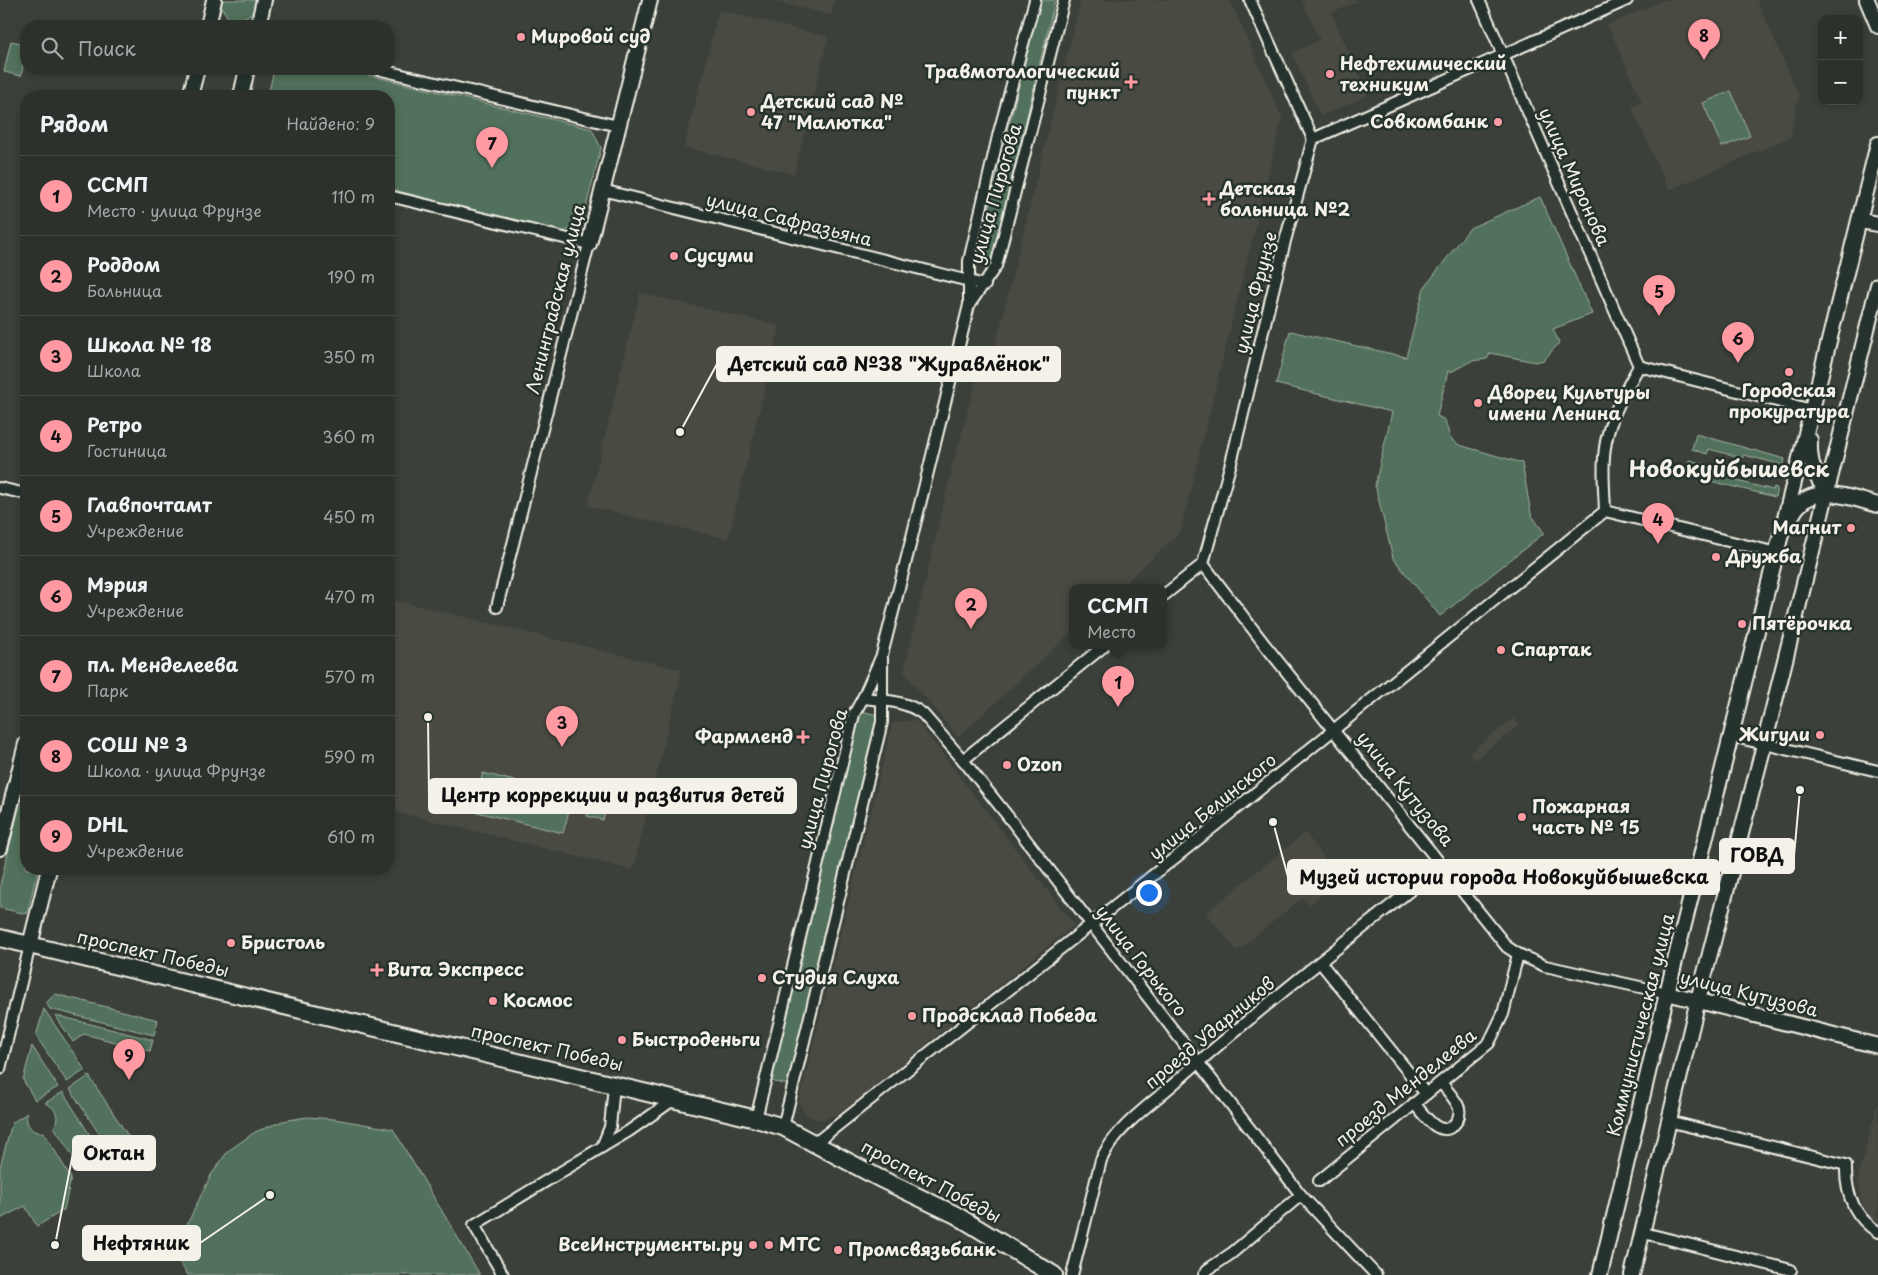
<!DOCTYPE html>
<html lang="ru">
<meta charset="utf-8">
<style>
body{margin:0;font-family:"Playpen Sans",sans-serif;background:#383d38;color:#f1f3f6}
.controls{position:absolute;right:15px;top:15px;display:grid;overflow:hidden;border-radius:10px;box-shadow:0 2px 8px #0003}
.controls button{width:45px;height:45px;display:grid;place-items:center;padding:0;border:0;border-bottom:1px solid #484c48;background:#2c312c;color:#f1f3f6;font:25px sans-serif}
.you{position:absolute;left:1148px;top:892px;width:18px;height:18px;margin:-12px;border:4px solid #fff;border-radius:50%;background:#1a73e8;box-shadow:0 0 0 8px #1a73e833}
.badge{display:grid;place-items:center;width:32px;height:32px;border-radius:50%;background:#ff9aa2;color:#111;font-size:16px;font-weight:700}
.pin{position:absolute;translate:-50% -41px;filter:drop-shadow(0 1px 2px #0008)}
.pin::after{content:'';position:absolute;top:26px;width:18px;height:15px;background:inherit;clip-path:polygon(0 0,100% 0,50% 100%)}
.popup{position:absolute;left:1069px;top:584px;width:98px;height:65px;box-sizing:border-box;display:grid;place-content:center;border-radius:10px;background:#2c312c;filter:drop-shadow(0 1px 4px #0005);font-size:16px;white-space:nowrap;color:#a6a9a9}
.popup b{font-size:19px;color:#f1f3f6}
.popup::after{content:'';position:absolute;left:50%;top:100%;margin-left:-10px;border:10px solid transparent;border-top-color:#2c312c}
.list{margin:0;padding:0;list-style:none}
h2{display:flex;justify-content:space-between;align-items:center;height:65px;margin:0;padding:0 20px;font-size:21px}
h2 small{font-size:16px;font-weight:400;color:#a6a9a9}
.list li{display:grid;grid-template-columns:32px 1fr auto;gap:15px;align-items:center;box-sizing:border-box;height:80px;padding:0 20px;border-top:1px solid #484c48}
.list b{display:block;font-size:19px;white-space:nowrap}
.list p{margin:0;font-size:16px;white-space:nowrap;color:#a6a9a9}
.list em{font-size:16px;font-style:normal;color:#a6a9a9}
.icon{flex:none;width:28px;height:28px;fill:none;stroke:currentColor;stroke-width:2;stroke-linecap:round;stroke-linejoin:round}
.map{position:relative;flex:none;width:1878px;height:1275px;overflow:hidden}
.search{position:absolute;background:#2c312c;box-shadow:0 2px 8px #0003;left:20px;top:20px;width:375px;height:55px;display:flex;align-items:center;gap:12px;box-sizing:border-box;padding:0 18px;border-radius:20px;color:#a6a9a9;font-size:19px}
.panel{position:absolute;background:#2c312c;box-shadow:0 2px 8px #0003;left:20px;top:90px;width:375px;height:785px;border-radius:20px}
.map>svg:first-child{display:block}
.built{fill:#4a4b43}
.green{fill:#51715b;stroke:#a2b1a2}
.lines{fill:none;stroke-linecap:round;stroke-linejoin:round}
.street-casing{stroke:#f4f1e8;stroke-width:14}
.secondary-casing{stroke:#f4f1e8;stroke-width:18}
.primary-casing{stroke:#f4f1e8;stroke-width:20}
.street{stroke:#26332d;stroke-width:10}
.secondary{stroke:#26332d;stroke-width:14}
.primary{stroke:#26332d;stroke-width:16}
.poi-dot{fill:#ff9aa2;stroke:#26332d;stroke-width:2}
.labels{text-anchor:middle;stroke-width:5;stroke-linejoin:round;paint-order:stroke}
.poi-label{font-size:18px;font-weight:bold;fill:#f4f1e8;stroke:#26332d;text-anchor:start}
.street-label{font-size:18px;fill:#f4f1e8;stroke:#26332d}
.district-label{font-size:22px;font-weight:bold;fill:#f4f1e8;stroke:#26332d}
.leader{fill:none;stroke:#f4f1e8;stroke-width:2}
.callout-dot{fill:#f4f1e8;stroke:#26332d;stroke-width:2}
.callout{fill:#f4f1e8;stroke:#f4f1e8;stroke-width:2}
.callout-label{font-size:19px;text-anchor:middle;font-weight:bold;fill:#111}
</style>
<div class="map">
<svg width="1878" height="1275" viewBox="0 0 1878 1275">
<rect width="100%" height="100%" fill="#3b413a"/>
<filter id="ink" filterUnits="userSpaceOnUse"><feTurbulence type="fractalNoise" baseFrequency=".02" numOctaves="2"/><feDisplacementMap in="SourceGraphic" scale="10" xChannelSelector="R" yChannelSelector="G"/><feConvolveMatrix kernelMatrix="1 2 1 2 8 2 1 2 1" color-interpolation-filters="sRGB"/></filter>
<g filter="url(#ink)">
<!-- built -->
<g class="built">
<path d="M770 0H835L831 15Z"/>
<path d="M1081 0H1230L1282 118 1180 532 1120 588H1073V631L958 737 904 672 950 476 985 348 994 351Z"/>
<path d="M1302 0H1360L1331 13 1368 95 1321 116 1292 53 1320 40Z"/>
<path d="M1665 0H1757L1799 96 1790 137 1669 190 1632 107 1642 102 1608 25Z"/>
<path d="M719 10 828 37 794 174 684 147Z"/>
<path d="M640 293 780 326 728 539 588 506Z"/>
<path d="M389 599 682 670 633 870 389 810Z"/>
<path d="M1514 718 1519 725 1474 760 1469 753Z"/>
<path d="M916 720 1074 925 842 1112 821 1120 806 1115 799 1102 893 723Z"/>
<path d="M1305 833 1341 879 1309 905 1302 898 1237 951 1206 913Z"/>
<path d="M1878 1102V1223L1872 1218 1862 1204 1858 1177Z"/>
</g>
<!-- green -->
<g class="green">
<path d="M221 0H256L253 13 232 24 220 5Z"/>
<path d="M1040 0H1055L992 261 977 257Z"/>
<path d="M11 41 26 44V52L21 76 4 72Z"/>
<path d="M274 69H343L592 129 601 148 582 223 564 232 389 189V96H268Z"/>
<path d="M1731 91 1750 136 1722 147 1703 103Z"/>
<path d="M1540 197 1592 314 1553 329 1559 343 1544 360 1535 362 1490 353 1487 359 1471 361 1451 372 1448 371 1437 416 1445 420 1450 438 1459 445 1522 463 1531 514 1544 533 1440 616 1393 558 1375 485 1392 412 1276 384 1290 331 1406 357 1424 288 1470 228Z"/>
<path d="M1696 434 1785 459 1782 468 1779 467V464L1744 455 1742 458 1709 449 1707 454 1692 449Z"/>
<path d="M1689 460 1705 464 1703 470 1737 478V481L1773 490 1774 487 1777 488 1775 497 1686 475Z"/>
<path d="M858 710 877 715 788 1085 771 1081Z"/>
<path d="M483 773 573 796 563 833 473 811Z"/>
<path d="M26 780V869H38L27 914 0 908V885Z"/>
<path d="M594 788 610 792 603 820 587 816Z"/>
<path d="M55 994 158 1020 154 1035 50 1009 46 1003Z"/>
<path d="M44 1009 85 1070 67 1082 36 1036Z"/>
<path d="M55 1015 153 1040 150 1051 84 1034 73 1042Z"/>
<path d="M32 1046 58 1087 35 1100 23 1080Z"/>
<path d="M89 1076 130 1139 111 1152 70 1089Z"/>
<path d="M63 1092 93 1140 85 1145 95 1162 82 1170 54 1127C60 1116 56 1108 45 1103Z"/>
<path d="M27 1113C25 1124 31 1134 44 1132L71 1178 64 1210 37 1226 25 1206 0 1219V1167L12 1123Z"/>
<path d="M307 1117 334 1119 393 1129 480 1275H188L180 1263 178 1243 211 1175 228 1151 255 1132 283 1121Z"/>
</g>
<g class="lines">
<!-- street casing -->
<g class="street-casing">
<g id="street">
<path d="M1250 0 1313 139"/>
<path d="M1479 0 1639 366"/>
<path d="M377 69 618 126"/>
<path d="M1313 139 1627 0"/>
<path d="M602 190 985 285"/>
<path d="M389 196 589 244 497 607"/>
<path d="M969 305 996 266 1064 0"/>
<path d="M0 488 26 494"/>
<path d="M1777 553 1605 511C1604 485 1601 458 1608 433 1614 410 1627 388 1639 366L1812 410"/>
<path d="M1203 564 1265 645 1507 947 1518 954 1545 966 1667 993"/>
<path d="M1163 596 1203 564 1232 459 1285 241 1313 139"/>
<path d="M863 698C884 700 906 701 923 714L963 760 1010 819 1301 1195 1376 1275"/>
<path d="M1731 736 1878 771"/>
<path d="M963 760 1104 646"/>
<path d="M1320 962 1426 1094"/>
<path d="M0 1069 30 945"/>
<path d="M1414 1103C1423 1114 1441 1142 1456 1122 1459 1118 1460 1113 1459 1108 1456 1099 1446 1090 1441 1082"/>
<path d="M756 1119 854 714 863 698 882 655 912 537 969 305V261L999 132 1035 0"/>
<path d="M1668 1121 1846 1165C1845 1194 1854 1217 1878 1232"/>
<path d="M783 1127 882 722V659"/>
<path d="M814 1144 1176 857 1605 511"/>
<path d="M602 1147 629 1131 673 1100"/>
<path d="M1319 1181 1489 1043 1503 1014 1518 954"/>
<path d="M1644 1233 1791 1270"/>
<path d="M503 1275 474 1225 602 1147 610 1127 614 1085"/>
<path d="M1072 1275 1101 1160C1116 1127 1150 1105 1177 1081 1262 1006 1353 936 1442 865"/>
<path d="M1204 1275 1207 1270 1232 1253 1301 1195"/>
</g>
</g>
<!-- secondary casing -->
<g class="secondary-casing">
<g id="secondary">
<path d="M1867 0 1878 26"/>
<path d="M208 26 214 0"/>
<path d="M258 26 264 0"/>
<path d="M190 96 197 69"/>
<path d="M241 96 247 69"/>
<path d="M1860 221 1878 224"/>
<path d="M589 244 650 0"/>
<path d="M1810 440C1809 463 1814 474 1827 493"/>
<path d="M1790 520C1806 479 1846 497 1878 505"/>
<path d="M0 848 26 744"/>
<path d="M30 945 49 869"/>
<path d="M1667 993 1878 1046"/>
<path d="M1600 1275 1667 993 1878 144"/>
<path d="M1632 1275 1698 1000 1764 745 1878 285"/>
</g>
</g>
<!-- primary casing -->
<g class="primary-casing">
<path id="primary" d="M0 938 756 1119 783 1127 879 1178 956 1215 1054 1275"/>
</g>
<!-- street -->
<use href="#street" class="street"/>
<!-- secondary -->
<use href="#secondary" class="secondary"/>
<!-- primary -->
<use href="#primary" class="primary"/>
</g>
</g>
<!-- markers -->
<g class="poi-dot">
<circle cx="521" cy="37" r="5"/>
<circle cx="1330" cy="74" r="5"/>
<path d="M1128.5 74.5h5v5h5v5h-5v5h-5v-5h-5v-5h5z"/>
<circle cx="751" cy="112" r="5"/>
<circle cx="1498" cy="122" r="5"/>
<path d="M1206.5 191.5h5v5h5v5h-5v5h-5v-5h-5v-5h5z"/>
<circle cx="674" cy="256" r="5"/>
<circle cx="1789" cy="372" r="5"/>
<circle cx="1478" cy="403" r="5"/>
<circle cx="1851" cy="528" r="5"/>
<circle cx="1716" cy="557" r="5"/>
<circle cx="1742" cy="624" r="5"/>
<circle cx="1501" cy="650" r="5"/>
<circle cx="1820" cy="735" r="5"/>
<path d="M800.5 729.5h5v5h5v5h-5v5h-5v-5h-5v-5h5z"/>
<circle cx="1007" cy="765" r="5"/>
<circle cx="1522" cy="817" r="5"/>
<circle cx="231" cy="943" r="5"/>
<path d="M374.5 962.5h5v5h5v5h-5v5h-5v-5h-5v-5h5z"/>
<circle cx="762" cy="978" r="5"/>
<circle cx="493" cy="1001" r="5"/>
<circle cx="912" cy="1016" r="5"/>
<circle cx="622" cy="1040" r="5"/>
<circle cx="753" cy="1245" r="5"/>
<circle cx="769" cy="1245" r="5"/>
<circle cx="838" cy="1250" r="5"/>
</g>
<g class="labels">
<!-- poi labels -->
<g class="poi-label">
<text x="531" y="43">Мировой суд</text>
<text x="1340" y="70">Нефтехимический<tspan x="1340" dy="21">техникум</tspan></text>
<text x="1120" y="78" text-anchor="end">Травмотологический<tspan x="1120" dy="21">пункт</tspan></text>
<text x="761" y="108">Детский сад №<tspan x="761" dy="21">47 "Малютка"</tspan></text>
<text x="1488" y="128" text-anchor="end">Совкомбанк</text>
<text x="1220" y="195">Детская<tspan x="1220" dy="21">больница №2</tspan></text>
<text x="684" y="262">Сусуми</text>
<text x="1789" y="397" text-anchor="middle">Городская<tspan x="1789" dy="21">прокуратура</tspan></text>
<text x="1488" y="399">Дворец Культуры<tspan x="1488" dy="21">имени Ленина</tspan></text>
<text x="1841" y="534" text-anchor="end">Магнит</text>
<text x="1726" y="563">Дружба</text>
<text x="1752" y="630">Пятёрочка</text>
<text x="1511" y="656">Спартак</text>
<text x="1810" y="741" text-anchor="end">Жигули</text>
<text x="793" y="743" text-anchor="end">Фармленд</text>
<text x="1017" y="771">Ozon</text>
<text x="1532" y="813">Пожарная<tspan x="1532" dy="21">часть № 15</tspan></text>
<text x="241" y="949">Бристоль</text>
<text x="387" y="976">Вита Экспресс</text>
<text x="772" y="984">Студия Слуха</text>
<text x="503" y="1007">Космос</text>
<text x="922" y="1022">Продсклад Победа</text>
<text x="632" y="1046">Быстроденьги</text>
<text x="743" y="1251" text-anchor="end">ВсеИнструменты.ру</text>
<text x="779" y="1251">МТС</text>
<text x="848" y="1256">Промсвязьбанк</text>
</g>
<!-- street labels -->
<g class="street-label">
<text transform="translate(1574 177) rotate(66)" y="6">улица Миронова</text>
<text transform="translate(996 194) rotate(-74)" y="6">улица Пирогова</text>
<text transform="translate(789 220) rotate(14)" y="6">улица Сафразьяна</text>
<text transform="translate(1256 293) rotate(-76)" y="6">улица Фрунзе</text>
<text transform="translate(556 299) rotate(-76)" y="6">Ленинградская улица</text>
<text transform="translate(823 779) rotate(-75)" y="6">улица Пирогова</text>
<text transform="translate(1405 789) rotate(51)" y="6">улица Кутузова</text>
<text transform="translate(1213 807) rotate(-39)" y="6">улица Белинского</text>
<text transform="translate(153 954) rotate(13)" y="6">проспект Победы</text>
<text transform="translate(1141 961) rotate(52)" y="6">улица Горького</text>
<text transform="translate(1749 994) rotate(14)" y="6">улица Кутузова</text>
<text transform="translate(1641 1025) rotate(-76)" y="6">Коммунистическая улица</text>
<text transform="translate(1210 1033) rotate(-40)" y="6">проезд Ударников</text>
<text transform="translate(547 1048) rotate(13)" y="6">проспект Победы</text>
<text transform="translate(1406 1088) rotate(-39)" y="6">проезд Менделеева</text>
<text transform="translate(931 1182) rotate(28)" y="6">проспект Победы</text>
</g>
<!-- district labels -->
<g class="district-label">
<text x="1729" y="477">Новокуйбышевск</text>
</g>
</g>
<!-- callouts -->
<path class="leader" d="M680 432L717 364M428 717L429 796M1800 790L1794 856M1273 822L1288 877M55 1245L73 1153M270 1195L200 1243"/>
<g class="callout-dot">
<circle cx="680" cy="432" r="5"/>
<circle cx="428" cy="717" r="5"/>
<circle cx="1800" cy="790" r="5"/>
<circle cx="1273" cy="822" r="5"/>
<circle cx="55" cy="1245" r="5"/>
<circle cx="270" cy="1195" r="5"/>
</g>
<g class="callout">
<rect x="717" y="347" width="343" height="34" rx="5"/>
<rect x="429" y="779" width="367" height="34" rx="5"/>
<rect x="1720" y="839" width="74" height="34" rx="5"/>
<rect x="1288" y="860" width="431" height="34" rx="5"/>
<rect x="73" y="1136" width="82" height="34" rx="5"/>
<rect x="83" y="1226" width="117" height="34" rx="5"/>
</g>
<g class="callout-label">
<text x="889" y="371">Детский сад №38 "Журавлёнок"</text>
<text x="613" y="802">Центр коррекции и развития детей</text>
<text x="1757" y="862">ГОВД</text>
<text x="1504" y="884">Музей истории города Новокуйбышевска</text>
<text x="114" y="1160">Октан</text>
<text x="141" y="1250">Нефтяник</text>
</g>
</svg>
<div class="controls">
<button>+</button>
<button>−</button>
</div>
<div class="you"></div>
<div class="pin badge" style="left:1118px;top:707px">1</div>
<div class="popup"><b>ССМП</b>Место</div>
<div class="pin badge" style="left:971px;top:629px">2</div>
<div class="pin badge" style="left:562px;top:747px">3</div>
<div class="pin badge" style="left:1658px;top:544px">4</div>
<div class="pin badge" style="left:1659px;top:316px">5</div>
<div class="pin badge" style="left:1738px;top:363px">6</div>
<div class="pin badge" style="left:492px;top:168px">7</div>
<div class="pin badge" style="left:1704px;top:60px">8</div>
<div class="pin badge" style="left:129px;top:1080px">9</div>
<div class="search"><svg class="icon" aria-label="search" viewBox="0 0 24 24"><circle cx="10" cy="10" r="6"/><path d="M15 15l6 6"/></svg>Поиск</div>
<section class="panel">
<h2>Рядом<small>Найдено: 9</small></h2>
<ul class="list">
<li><span class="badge">1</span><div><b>ССМП</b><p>Место · улица Фрунзе</p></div><em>110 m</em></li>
<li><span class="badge">2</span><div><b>Роддом</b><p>Больница</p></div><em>190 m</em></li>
<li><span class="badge">3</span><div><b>Школа № 18</b><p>Школа</p></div><em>350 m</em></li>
<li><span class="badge">4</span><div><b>Ретро</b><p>Гостиница</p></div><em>360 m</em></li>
<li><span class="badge">5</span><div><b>Главпочтамт</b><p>Учреждение</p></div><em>450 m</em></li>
<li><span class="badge">6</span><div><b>Мэрия</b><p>Учреждение</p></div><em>470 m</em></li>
<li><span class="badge">7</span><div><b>пл. Менделеева</b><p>Парк</p></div><em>570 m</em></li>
<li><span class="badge">8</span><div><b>СОШ № 3</b><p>Школа · улица Фрунзе</p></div><em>590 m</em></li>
<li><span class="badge">9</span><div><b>DHL</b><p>Учреждение</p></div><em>610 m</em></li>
</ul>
</section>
</div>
